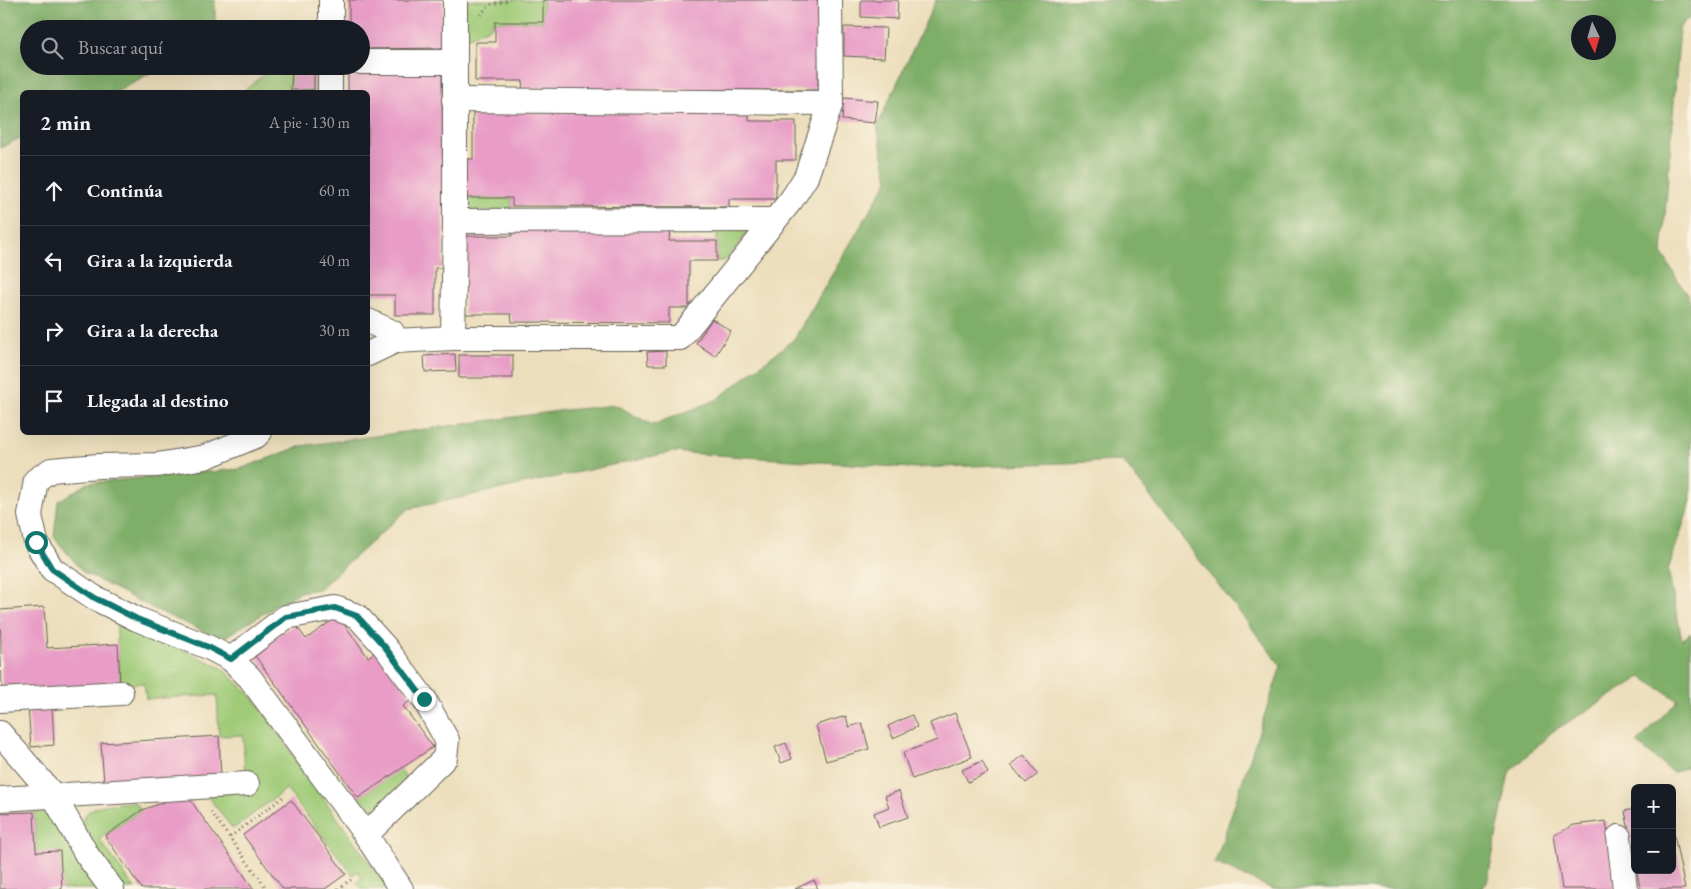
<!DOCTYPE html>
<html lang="es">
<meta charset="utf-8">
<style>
body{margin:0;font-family:"EB Garamond",serif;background:#20242c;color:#f1f3f6}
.controls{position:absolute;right:15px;bottom:15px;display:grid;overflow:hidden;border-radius:8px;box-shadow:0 5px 20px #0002}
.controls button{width:45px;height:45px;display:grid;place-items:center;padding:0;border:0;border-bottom:1px solid #363941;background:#171b24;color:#f1f3f6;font:25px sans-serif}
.compass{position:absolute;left:1571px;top:15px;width:45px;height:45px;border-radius:50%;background:#171b24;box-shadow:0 5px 20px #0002;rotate:175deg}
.stop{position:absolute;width:15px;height:15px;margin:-11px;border:4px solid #0f766e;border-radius:50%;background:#fff}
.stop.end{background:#0f766e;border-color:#fff;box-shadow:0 1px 5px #0008}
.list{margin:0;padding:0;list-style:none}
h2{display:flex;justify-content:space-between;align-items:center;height:65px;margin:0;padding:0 20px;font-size:21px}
h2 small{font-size:16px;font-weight:400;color:#9ea1a6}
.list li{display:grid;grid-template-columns:32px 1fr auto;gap:15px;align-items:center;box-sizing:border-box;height:70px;padding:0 20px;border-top:1px solid #363941}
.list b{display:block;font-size:19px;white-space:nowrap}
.list em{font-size:16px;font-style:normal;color:#9ea1a6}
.icon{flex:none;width:28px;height:28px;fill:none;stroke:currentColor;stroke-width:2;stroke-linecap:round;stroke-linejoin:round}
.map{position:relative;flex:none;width:1691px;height:889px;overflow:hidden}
.search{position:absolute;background:#171b24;box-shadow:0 5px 20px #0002;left:20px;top:20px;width:350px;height:55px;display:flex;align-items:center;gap:12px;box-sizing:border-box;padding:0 18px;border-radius:28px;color:#9ea1a6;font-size:19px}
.panel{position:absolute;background:#171b24;box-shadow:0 5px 20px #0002;left:20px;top:90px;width:350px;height:345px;border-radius:8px}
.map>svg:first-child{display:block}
.green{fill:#9fca77;stroke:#5e734a}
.forest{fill:#7fae68;stroke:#4e6542;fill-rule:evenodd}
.building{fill:#e89cc6}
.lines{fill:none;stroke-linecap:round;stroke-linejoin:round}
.street-casing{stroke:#656054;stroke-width:26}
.path{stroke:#656054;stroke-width:3;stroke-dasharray:1 4;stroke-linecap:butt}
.street{stroke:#fff;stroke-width:24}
.route{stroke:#0f766e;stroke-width:6}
</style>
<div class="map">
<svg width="1691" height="889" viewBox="0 0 1691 889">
<rect width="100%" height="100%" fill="#fcf5e5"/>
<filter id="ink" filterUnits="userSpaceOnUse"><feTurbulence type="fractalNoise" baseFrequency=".02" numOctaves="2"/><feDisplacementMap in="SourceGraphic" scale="10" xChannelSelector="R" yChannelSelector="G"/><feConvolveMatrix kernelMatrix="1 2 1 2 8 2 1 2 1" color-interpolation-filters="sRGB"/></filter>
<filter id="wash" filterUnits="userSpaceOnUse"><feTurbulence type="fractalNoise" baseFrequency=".0096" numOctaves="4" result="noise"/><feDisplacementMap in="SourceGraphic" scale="20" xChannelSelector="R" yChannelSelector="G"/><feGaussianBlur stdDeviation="1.12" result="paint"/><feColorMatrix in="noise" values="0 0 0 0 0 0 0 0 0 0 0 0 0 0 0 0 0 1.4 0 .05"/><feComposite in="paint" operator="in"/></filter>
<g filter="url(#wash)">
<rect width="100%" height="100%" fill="#ecdebc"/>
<!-- green -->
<g class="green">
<path d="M460 0H543V22H491V27L469 37 460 34Z"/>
<path d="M274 66H314V92H243Z"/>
<path d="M465 198H512V212L464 210Z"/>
<path d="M717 224 749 232 724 261H717Z"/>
<path d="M116 619 222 668 255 699 303 770 388 889H362L357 882 362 878 358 871 353 875 286 789 233 829 203 790 245 775 243 735 219 736 217 695 146 699 144 683 120 685Z"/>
<path d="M399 768 405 776 407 783 373 815 364 810 358 798Z"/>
<path d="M134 802 142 810 99 839 135 889H121L82 824C84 802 117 804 134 802Z"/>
<path d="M53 810 99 889H62L36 852 34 812Z"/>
</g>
<!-- forest -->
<g class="forest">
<path d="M0 0H215V29H29V66H162L117 92H22V137L0 148Z"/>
<path d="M936 0H1691V17L1680 26 1662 253 1691 302V501L1668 570 1682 640 1691 633V765L1673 773 1637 743 1678 700 1641 677 1552 732 1509 773 1487 883 1481 889H1273L1215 863 1281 666 1123 461 911 468 672 452 408 509 319 589 300 592 221 639 160 612 83 572 54 537 58 501 88 483 240 469 301 446 566 410 616 405 652 425 716 400 794 339 888 180 877 126ZM1578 22H1608V52H1578Z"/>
</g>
<g id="blocks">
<!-- building -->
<g class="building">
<path d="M349 0H443L444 48 361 49V29H349Z"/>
<path d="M543 0H819L818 90 522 89 523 81H475V42H495V22H543Z"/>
<path d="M861 0H898L897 19 861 17Z"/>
<rect x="291" y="22" width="23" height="7"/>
<path d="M844 27 886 28 884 58 844 56Z"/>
<path d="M292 66H314V90H291Z"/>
<path d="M442 71 443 268H435V315H395V295H368V92H348V72Z"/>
<path d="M844 98 878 101 875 123 842 120Z"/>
<path d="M473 112 749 113V121H796V160H776V199H729V207L512 206V198H465V159H473Z"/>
<path d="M512 228 670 229 669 241H717V261H689V308H669V323L512 322 511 314H464V236H512Z"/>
<path d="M712 319 731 331 715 356 696 343Z"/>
<path d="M666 351V365H648L647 352Z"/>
<path d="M455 354 456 371 425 372 424 356Z"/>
<rect x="459" y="355" width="54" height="23"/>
<path d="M44 607 47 648 118 644 120 685 2 692 0 610Z"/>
<path d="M338 616 368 657 377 651 413 699 403 706 433 747 358 798 253 653 295 624 306 639Z"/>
<path d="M52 705 54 745 31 747 28 706Z"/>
<path d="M955 713 972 757 912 779 903 753 937 740 930 723Z"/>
<path d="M912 715 917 727 893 738 888 726Z"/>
<path d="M846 716 849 727 862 723 869 749 826 761 816 725Z"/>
<path d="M219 736 221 777 104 783 101 743Z"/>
<path d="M786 743 792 759 781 763 775 747Z"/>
<path d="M1024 755 1038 774 1026 783 1011 765Z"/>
<path d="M982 761 988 773 968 782 962 770Z"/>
<path d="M899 791 908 817 879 827 874 813 889 807 885 796Z"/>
<path d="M186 794 254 889H142L105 836 142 810Z"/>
<path d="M291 800 346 874 325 889H283L243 835Z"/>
<path d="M1635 809V856H1634L1625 811Z"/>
<path d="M34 812 36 852 60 851 62 889H0V813Z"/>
<path d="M1606 821 1615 889H1562L1554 835 1574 825Z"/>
<path d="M1672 825 1685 889H1640L1637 870H1672Z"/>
<path d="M814 880 818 889H795Z"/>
</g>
</g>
</g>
<g filter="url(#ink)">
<use href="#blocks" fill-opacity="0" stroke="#656054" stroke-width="1"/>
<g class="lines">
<!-- street casing -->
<g class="street-casing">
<g id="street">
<path d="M331 29V0"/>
<path d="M361 62H454"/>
<path d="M330 92V66"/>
<path d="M454 100 831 103"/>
<path d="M455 221 775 220"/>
<path d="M368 321 392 332 395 341"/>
<path d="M453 338 455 221V0"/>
<path d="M368 354 395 341 453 338H680L792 199 806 177 831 103 830 0"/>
<path d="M260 432 256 436 205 457 157 465 99 466 51 470 36 480 30 515 36 542 52 569 95 598 137 619 208 647 231 659 250 678 366 835 401 889"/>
<path d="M231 659 286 617 335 608 357 616 385 647 424 699 447 740 445 758 366 835"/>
<path d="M0 700 121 693"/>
<path d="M0 733 53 795 87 855 112 889"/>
<path d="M0 799 247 784"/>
<path d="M1619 837 1625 889"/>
</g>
</g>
<!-- path -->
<g class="path">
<path d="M481 15 488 5 510 0"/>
<path d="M211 812 267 889"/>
<path d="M230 837 286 795"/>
<path d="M338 889 351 880"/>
</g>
<!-- street -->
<use href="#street" class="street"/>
</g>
</g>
<g class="lines" filter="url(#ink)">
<!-- route -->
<path class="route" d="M36 542 52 569 95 598 137 619 208 647 231 659 286 617 335 608 357 616 385 647 424 699"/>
</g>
</svg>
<div class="controls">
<button>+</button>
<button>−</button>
</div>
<svg class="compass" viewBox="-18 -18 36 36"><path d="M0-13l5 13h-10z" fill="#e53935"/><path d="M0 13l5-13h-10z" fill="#9ea1a6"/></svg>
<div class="stop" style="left:36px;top:542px"></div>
<div class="stop end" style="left:424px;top:699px"></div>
<div class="search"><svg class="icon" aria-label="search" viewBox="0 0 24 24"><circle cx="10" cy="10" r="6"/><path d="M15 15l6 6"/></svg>Buscar aquí</div>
<section class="panel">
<h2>2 min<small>A pie · 130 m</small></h2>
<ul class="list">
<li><svg class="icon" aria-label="ahead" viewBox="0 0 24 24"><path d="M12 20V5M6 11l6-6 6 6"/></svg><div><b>Continúa</b></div><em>60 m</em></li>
<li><svg class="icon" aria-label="left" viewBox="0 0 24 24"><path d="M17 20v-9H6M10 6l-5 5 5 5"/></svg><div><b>Gira a la izquierda</b></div><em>40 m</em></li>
<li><svg class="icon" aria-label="right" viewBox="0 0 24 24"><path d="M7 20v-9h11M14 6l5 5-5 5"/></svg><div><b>Gira a la derecha</b></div><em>30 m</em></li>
<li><svg class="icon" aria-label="arrive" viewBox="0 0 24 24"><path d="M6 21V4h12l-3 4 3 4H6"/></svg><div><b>Llegada al destino</b></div></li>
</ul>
</section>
</div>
